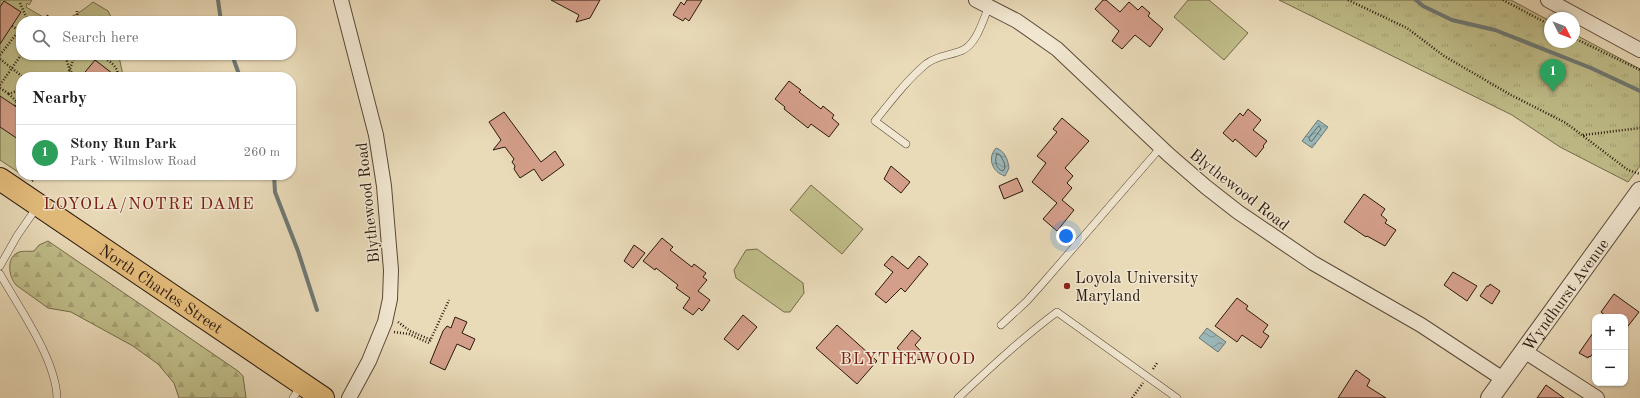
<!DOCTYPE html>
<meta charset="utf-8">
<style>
body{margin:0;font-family:"Old Standard TT",serif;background:#f2f2f2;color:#222}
.controls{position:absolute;right:12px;bottom:12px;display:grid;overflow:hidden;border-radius:8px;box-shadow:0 1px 3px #0004}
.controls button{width:36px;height:36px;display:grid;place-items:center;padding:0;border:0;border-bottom:1px solid #e0e0e0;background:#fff;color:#222;font:20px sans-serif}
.compass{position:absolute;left:1544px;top:12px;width:36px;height:36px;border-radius:50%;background:#fff;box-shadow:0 1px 3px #0004;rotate:132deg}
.you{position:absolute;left:1066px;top:236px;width:14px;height:14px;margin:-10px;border:3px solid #fff;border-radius:50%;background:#1a73e8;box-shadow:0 0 0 6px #1a73e833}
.badge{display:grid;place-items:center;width:26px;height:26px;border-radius:50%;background:#8f2418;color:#fff;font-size:13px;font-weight:700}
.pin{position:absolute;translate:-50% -33px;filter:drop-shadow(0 1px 2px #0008)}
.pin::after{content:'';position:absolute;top:21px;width:14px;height:12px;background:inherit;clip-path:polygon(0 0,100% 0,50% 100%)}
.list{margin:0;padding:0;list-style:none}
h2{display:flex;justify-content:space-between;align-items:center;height:52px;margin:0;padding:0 16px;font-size:17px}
h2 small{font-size:13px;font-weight:400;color:#767676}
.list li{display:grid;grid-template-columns:26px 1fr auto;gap:12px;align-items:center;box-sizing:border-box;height:56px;padding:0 16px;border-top:1px solid #e0e0e0}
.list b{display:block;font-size:15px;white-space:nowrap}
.list p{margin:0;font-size:13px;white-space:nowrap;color:#767676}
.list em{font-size:13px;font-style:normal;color:#767676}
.icon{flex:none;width:22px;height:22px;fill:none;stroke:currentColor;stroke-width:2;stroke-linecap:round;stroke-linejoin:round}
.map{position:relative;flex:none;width:1640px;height:398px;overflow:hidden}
.search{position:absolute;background:#fff;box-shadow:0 1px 3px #0004;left:16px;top:16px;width:280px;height:44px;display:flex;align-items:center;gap:10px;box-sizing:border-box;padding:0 14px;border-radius:16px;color:#767676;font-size:15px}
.panel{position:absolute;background:#fff;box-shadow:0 1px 3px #0004;left:16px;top:72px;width:280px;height:108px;border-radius:16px}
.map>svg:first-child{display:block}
.grass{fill:#bfbd89;stroke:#756b4b}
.forest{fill:url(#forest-firs);stroke:#756b4b}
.park{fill:url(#park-tufts);stroke:#756b4b}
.water{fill:url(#water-waves);stroke:#6e7874}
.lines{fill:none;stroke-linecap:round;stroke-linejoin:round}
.shore{stroke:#636863;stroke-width:1}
.stream{stroke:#6e7874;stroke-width:4}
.building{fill:#d49f8a;stroke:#2b190d}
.service-casing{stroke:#5a4938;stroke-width:8}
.minor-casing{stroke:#5a4938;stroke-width:16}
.tertiary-casing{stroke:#5a4938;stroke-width:20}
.primary-casing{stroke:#2b190d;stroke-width:24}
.path{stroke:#2b190d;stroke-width:2.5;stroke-dasharray:1 2;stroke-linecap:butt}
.service{stroke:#f1e7d1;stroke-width:7}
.minor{stroke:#f1e7d1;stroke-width:14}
.tertiary{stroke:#f1e7d1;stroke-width:18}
.primary{stroke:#e4bd7c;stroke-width:22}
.poi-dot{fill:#8f2418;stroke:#f1e7d1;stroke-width:1.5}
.labels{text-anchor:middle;stroke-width:3;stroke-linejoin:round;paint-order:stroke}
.street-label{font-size:16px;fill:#2b190d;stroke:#f1e7d1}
.poi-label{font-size:16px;fill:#2b190d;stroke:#f1e7d1;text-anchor:start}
.neighbourhood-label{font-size:17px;letter-spacing:1px;fill:#7a1f14;stroke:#f1e7d1}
</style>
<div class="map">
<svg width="1640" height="398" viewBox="0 0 1640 398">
<defs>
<pattern id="forest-firs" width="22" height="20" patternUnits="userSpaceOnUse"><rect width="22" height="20" fill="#bfbd89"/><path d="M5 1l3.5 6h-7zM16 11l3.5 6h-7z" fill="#a4a275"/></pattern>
<pattern id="park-tufts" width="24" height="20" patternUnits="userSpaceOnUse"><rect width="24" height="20" fill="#bfbd89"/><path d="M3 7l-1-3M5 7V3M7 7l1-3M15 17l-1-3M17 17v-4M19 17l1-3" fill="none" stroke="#a4a275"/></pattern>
<pattern id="water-waves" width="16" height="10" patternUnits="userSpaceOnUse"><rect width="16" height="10" fill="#9bb8b9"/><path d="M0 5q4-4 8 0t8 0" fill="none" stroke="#7f9595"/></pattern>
</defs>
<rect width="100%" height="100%" fill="#e9dab8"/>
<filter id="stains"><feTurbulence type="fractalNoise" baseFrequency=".005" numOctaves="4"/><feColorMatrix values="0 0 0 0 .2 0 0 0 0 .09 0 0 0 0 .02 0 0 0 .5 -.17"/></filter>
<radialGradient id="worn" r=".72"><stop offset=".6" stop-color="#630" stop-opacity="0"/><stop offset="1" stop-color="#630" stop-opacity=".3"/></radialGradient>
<!-- grass -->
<g class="grass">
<path d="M0 0H32L29 5 27 3 26 7C33 11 40 16 48 19 65 24 81 12 93 2L108 11 113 21H21V55H117L119 57 123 75V77H21V174L0 160Z"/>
<path d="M1188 0H1209L1248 33 1224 60 1174 17Z"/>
<path d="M811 185 863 229 842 254 790 210Z"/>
<path d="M757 249 803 283 804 293 790 312H784L736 278 734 270 746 250Z"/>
</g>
<!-- forest -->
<path class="forest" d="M48 241 238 371 243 376 246 398H179L174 383 158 364 133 346 71 312 48 308 16 285C9 277 6 259 17 253 22 250 29 252 34 251L39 245Z"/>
<!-- park -->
<path class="park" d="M1279 0H1511L1550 21V42H1574V34L1640 69V166L1628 182 1560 147 1512 115Z"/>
<!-- water -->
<g class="water">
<path d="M1318 120 1328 127 1312 148 1302 141Z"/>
<path d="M996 148C1005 151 1008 160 1009 168L1005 176C992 172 987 158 996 148Z"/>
<path d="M1207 328 1226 342 1218 352 1199 338Z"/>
</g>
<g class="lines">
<!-- shore -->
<g class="shore">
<path d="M1319 126 1321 129 1312 141H1310L1309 138Z"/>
<path d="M997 154 1000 155 1004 162 1005 168 1003 171C996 169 994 161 997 154Z"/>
</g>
<!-- stream -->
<g class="stream">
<path d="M218 0 221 21"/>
<path d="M1416 0 1423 6 1452 20 1495 30 1591 68 1640 91"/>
<path d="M232 55 240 77"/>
<path d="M274 175 275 192 298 251 317 310"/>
</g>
</g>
<!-- building -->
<g class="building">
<path d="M551 0H600L590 18 576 22 579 15Z"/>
<path d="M687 0H702L689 21 685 18 683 21 673 15 681 2 684 5Z"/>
<path d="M1103 0H1106L1120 12 1129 2 1138 10 1142 6 1150 13 1148 16 1163 29 1150 47 1135 35 1122 49 1112 41 1119 31 1095 9Z"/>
<path d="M4 1 21 12 0 44V7Z"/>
<path d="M95 60 117 77H81Z"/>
<path d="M789 81 801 90 799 92 821 109 823 106 834 115 832 118 839 124 829 137 811 124 808 128 784 109 785 107 775 99Z"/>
<path d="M0 96 21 110V141L0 127Z"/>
<path d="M1248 109 1261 120 1253 130 1267 141 1263 146 1264 147 1256 157 1235 139 1233 142 1223 133 1240 113 1243 116Z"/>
<path d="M504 112 541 162 555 151 564 165 542 181 534 169 520 178 514 169 515 166 512 162 514 159 505 147 493 150 501 140 489 122Z"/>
<path d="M1062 118 1089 141 1065 168 1073 176 1067 183 1072 188 1062 200 1074 210 1057 231 1043 219 1057 203 1032 182 1046 163 1037 156 1057 132 1053 129Z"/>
<path d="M891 166 910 182 901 193 884 179Z"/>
<path d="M1017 178 1023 191 1004 199 999 186Z"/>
<path d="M1364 194 1385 209 1381 215 1387 220 1385 223 1396 230 1385 246 1367 236 1366 237 1344 222Z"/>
<path d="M662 238 673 247 670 250 692 267 694 264 706 273 703 277 707 280 698 291 710 300 702 311 699 308 693 315 683 308 690 298 676 288 678 285 656 268 655 270 643 261Z"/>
<path d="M634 245 645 253 633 268 624 261Z"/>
<path d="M892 256 908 269 919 256 928 264 905 292 901 288 886 303 875 294 893 272 884 265Z"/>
<path d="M1453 272 1477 286 1467 301 1444 285Z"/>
<path d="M1490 284 1500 291 1492 304 1480 296 1487 286H1489Z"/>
<path d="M1614 294 1639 312 1625 330V317H1607L1601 312Z"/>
<path d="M1237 298 1248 306 1246 309 1268 325 1263 332 1269 336 1261 348 1242 335 1237 342 1215 326Z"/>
<path d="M743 315 757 327 738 350 724 339Z"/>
<path d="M455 317 467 322 462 333 475 339 470 350 457 344 445 370 430 363 443 331 447 326 451 328Z"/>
<path d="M837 325 877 361 857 384 816 348Z"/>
<path d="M912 330 921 338 915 345 928 359 911 360 897 348Z"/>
<path d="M1595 330V351L1590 357 1589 356 1588 358 1579 353Z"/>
<path d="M1356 370 1370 380 1367 386 1386 398H1338Z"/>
<path d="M1546 385 1564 398H1537Z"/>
</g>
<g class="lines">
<!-- service casing -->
<g class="service-casing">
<g id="service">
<path d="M906 144 875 121C891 101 907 80 926 64 938 55 950 56 963 50 977 43 983 20 989 6"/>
<path d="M0 266 17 236 37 207"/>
<path d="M0 274C19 308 56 359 57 398"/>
<path d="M1001 325 1027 301 1043 283 1161 147"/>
<path d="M293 398 301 386"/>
<path d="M958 398C990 368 1022 338 1057 312L1177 398"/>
</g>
</g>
<!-- minor casing -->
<g class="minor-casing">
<g id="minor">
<path d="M341 0 376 135 384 186 391 270 390 299 385 322 369 361 349 398"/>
<path d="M976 0 1017 21 1057 49 1169 155 1206 187 1238 212 1313 263 1421 325 1503 379"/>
<path d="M1548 0 1640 50"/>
<path d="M1524 351 1597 398"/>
</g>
</g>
<!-- tertiary casing -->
<g class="tertiary-casing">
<g id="tertiary">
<path id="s1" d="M1490 398 1640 191"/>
</g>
</g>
<!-- primary casing -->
<g class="primary-casing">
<g id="primary">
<path id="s2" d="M0 179 323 398"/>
</g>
</g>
<!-- path -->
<g class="path">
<path d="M1348 0 1407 28 1444 56 1511 95 1566 123 1628 170 1640 174"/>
<path d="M1503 0 1550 25"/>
<path d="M20 3 28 21"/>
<path d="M77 11 78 21"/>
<path d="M44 21 48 15"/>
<path d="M12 26 21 32"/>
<path d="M1574 38 1640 70"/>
<path d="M0 55 21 28"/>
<path d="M65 55 70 71 78 77"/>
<path d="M100 55C108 60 120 67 117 77"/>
<path d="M0 59 23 77"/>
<path d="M67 77 75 55"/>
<path d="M0 85 21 55"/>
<path d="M0 88 9 94"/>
<path d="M15 106 17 102 9 94 14 92H21"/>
<path d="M1583 135 1640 128"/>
<path d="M32 181 38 175"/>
<path d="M398 322 410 331 431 340"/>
<path d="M394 332 409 334 429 343 449 300"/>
<path d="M1153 369 1157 363"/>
<path d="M1132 398 1143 383"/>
</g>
<!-- service -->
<use href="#service" class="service"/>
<!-- minor -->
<use href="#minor" class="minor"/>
<!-- tertiary -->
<use href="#tertiary" class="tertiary"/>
<!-- primary -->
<use href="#primary" class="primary"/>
</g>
<!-- markers -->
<circle class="poi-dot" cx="1067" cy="286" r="4"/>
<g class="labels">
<!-- street labels -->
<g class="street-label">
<text transform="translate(1240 189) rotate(38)" y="6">Blythewood Road</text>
<text transform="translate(367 203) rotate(-96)" y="6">Blythewood Road</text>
<text dy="6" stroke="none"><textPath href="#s2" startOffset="195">North Charles Street</textPath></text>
<text dy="6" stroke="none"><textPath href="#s1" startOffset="128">Wyndhurst Avenue</textPath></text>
</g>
<!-- poi labels -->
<g class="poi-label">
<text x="1075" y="283">Loyola University<tspan x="1075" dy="18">Maryland</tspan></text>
</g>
<!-- neighbourhood labels -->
<g class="neighbourhood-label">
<text x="149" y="209">LOYOLA/NOTRE DAME</text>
<text x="908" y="364">BLYTHEWOOD</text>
</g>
</g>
<rect width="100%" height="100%" filter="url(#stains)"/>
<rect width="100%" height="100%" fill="url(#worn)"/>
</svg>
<div class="controls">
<button>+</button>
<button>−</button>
</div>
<svg class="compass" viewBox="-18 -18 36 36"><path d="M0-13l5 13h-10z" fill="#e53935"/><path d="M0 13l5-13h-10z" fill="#767676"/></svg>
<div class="you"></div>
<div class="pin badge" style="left:1553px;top:92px;background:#2e9e5b">1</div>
<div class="search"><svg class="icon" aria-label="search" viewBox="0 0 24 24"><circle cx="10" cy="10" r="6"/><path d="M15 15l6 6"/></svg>Search here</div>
<section class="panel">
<h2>Nearby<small></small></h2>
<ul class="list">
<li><span class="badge" style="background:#2e9e5b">1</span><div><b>Stony Run Park</b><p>Park · Wilmslow Road</p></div><em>260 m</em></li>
</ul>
</section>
</div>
